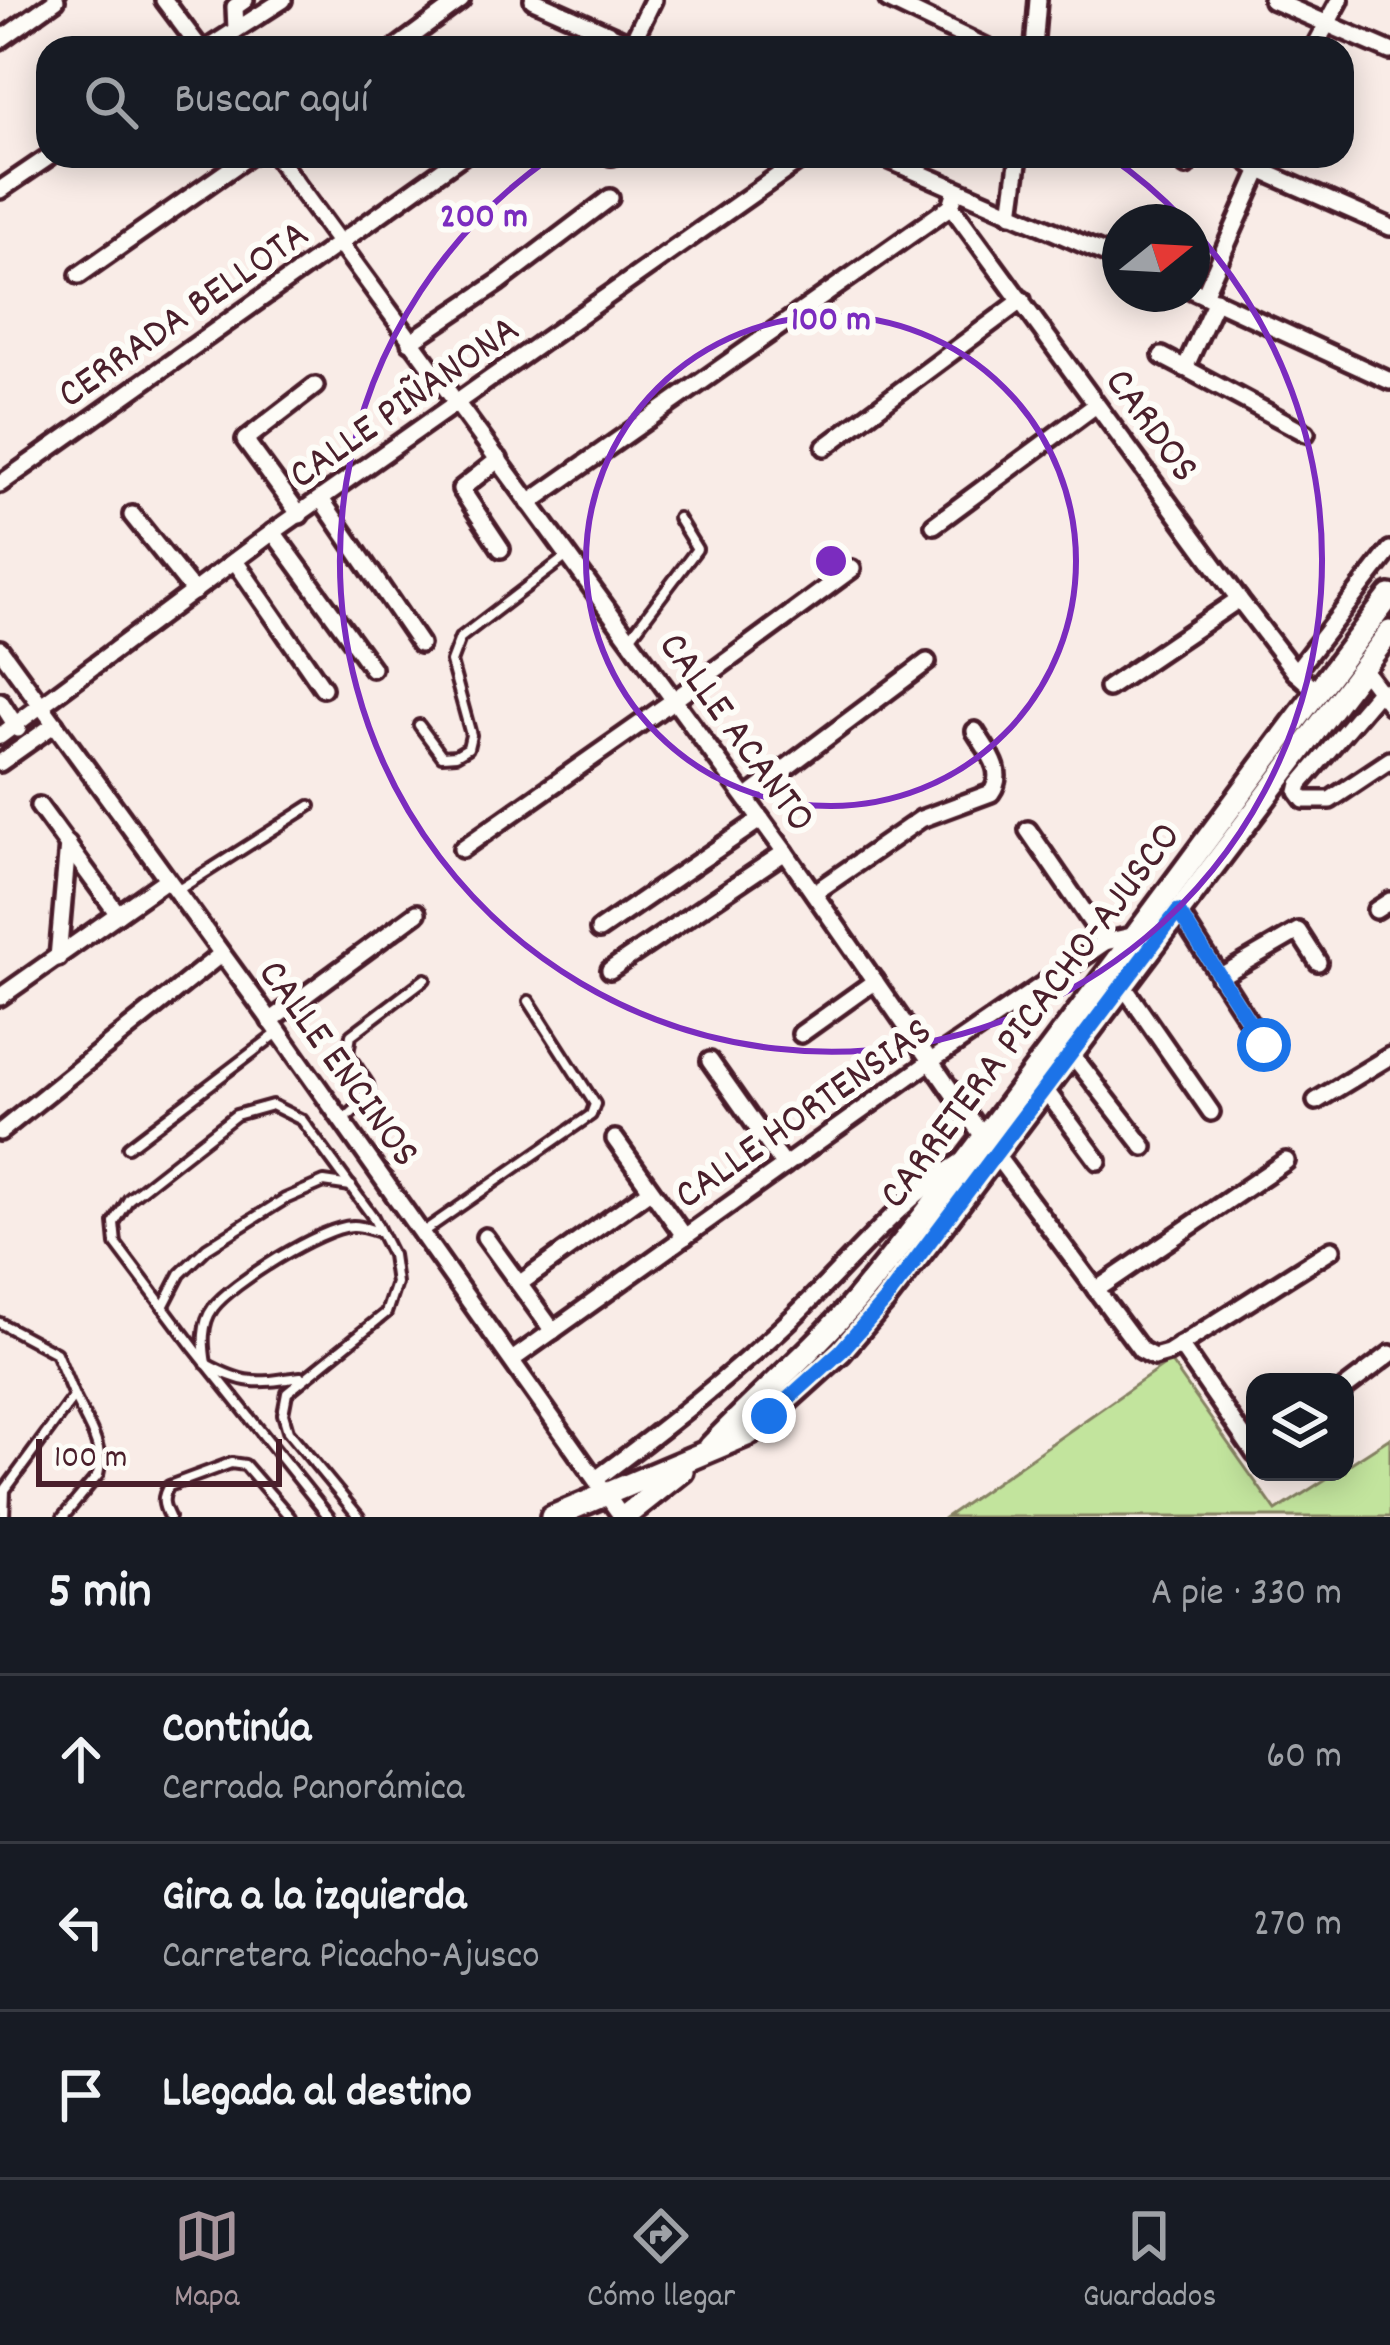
<!DOCTYPE html>
<html lang="es">
<meta charset="utf-8">
<style>
body{margin:0;font-family:Dekko,sans-serif;background:#242831;color:#f1f3f6}
.controls{position:absolute;right:36px;bottom:36px;display:grid;overflow:hidden;border-radius:24px;box-shadow:0 6px 30px #0003}
.controls button{width:108px;height:108px;display:grid;place-items:center;padding:0;border:0;border-bottom:3px solid #363941;background:#171b24;color:#f1f3f6;font:60px sans-serif}
.compass{position:absolute;left:1102px;top:204px;width:108px;height:108px;border-radius:50%;background:#171b24;box-shadow:0 6px 30px #0003;rotate:72deg}
.scale{position:absolute;left:36px;bottom:30px;width:246px;box-sizing:border-box;padding-left:12px;border:6px solid #4a1f2b;border-top:0;font-size:33px;line-height:42px;white-space:nowrap;color:#4a1f2b;-webkit-text-stroke:9px #fdfcf7;paint-order:stroke}
.stop{position:absolute;width:36px;height:36px;margin:-27px;border:9px solid #1a73e8;border-radius:50%;background:#fff}
.stop.end{background:#1a73e8;border-color:#fff;box-shadow:0 3px 12px #0008}
.list{margin:0;padding:0;list-style:none}
h2{display:flex;justify-content:space-between;align-items:center;height:156px;margin:0;padding:0 48px;font-size:51px}
h2 small{font-size:39px;font-weight:400;color:#9ea1a6}
.list li{display:grid;grid-template-columns:78px 1fr auto;gap:36px;align-items:center;box-sizing:border-box;height:168px;padding:0 48px;border-top:3px solid #363941}
.list b{display:block;font-size:45px;white-space:nowrap}
.list p{margin:0;font-size:39px;white-space:nowrap;color:#9ea1a6}
.list em{font-size:39px;font-style:normal;color:#9ea1a6}
.icon{flex:none;width:66px;height:66px;fill:none;stroke:currentColor;stroke-width:2;stroke-linecap:round;stroke-linejoin:round}
.map{position:relative;flex:none;width:1390px;height:1517px;overflow:hidden}
.search{position:absolute;background:#171b24;box-shadow:0 6px 30px #0003;left:36px;right:36px;top:36px;height:132px;display:flex;align-items:center;gap:30px;box-sizing:border-box;padding:0 42px;border-radius:36px;color:#9ea1a6;font-size:45px}
.sheet{height:660px;background:#171b24}
nav{display:flex;justify-content:space-around;align-items:center;box-sizing:border-box;height:168px;border-top:3px solid #363941;background:#171b24;font-size:33px;color:#9ea1a6}
nav a{display:grid;justify-items:center;gap:6px}
nav .on{color:#a6949b}
.map>svg:first-child{display:block}
.green{fill:#c2e49d;stroke:#868264;stroke-width:3}
.lines{fill:none;stroke-linecap:round;stroke-linejoin:round}
.service-casing{stroke:#4a1f2b;stroke-width:16}
.minor-casing{stroke:#4a1f2b;stroke-width:24}
.secondary-casing{stroke:#4a1f2b;stroke-width:30}
.service{stroke:#fdfcf7;stroke-width:8}
.minor{stroke:#fdfcf7;stroke-width:15}
.secondary{stroke:#fdfcf7;stroke-width:21}
.route{stroke:#1a73e8;stroke-width:15}
.ring{fill:none;stroke:#7b2cbf;stroke-width:6}
.labels{text-anchor:middle;stroke-width:12;stroke-linejoin:round;paint-order:stroke}
.street-label{font-size:42px;fill:#4a1f2b;stroke:#fdfcf7}
.centre{fill:#7b2cbf;stroke:#fdfcf7;stroke-width:6}
.ring-label{font-size:36px;text-anchor:middle;font-weight:bold;fill:#7b2cbf;stroke:#fdfcf7;stroke-width:12;stroke-linejoin:round;paint-order:stroke}
</style>
<div class="map">
<svg width="1390" height="1517" viewBox="0 0 1390 1517">
<rect width="100%" height="100%" fill="#f9ece7"/>
<filter id="ink" filterUnits="userSpaceOnUse"><feTurbulence type="fractalNoise" baseFrequency=".00833" numOctaves="2"/><feDisplacementMap in="SourceGraphic" scale="24" xChannelSelector="R" yChannelSelector="G"/><feConvolveMatrix kernelMatrix="1 2 1 2 8 2 1 2 1" color-interpolation-filters="sRGB"/></filter>
<g filter="url(#ink)">
<!-- green -->
<path class="green" d="M1170 1361 1276 1511 1337 1472H1345V1467L1390 1438V1517H946Z"/>
<g class="lines">
<!-- service casing -->
<g class="service-casing">
<g id="service">
<path d="M629 639 697 549 678 518"/>
<path d="M419 725 442 756 456 755 468 748 471 735 451 662 460 638 567 556"/>
<path d="M175 892 310 806"/>
<path d="M344 1120 370 1096 368 1084 348 1054 351 1035 425 979"/>
<path d="M128 1147 279 1032"/>
<path d="M423 1232 591 1115 595 1104 529 1001"/>
<path d="M163 1307 180 1274 207 1248 285 1199 324 1182 351 1186"/>
<path d="M0 1323 56 1353 74 1396 5 1490 4 1517"/>
<path d="M301 1377C258 1383 246 1386 206 1364 203 1346 201 1324 213 1308 230 1284 322 1227 352 1226 361 1225 371 1230 380 1232"/>
<path d="M63 1517 98 1475C106 1448 85 1420 74 1396"/>
<path d="M169 1517C163 1505 161 1498 169 1486L231 1463 245 1465 290 1517"/>
<path d="M329 1517 194 1348 116 1244 114 1223 129 1199 236 1115 272 1105 302 1120 373 1217 392 1255 396 1283 386 1313 287 1393 283 1414 288 1431 359 1517"/>
</g>
</g>
<!-- minor casing -->
<g class="minor-casing">
<g id="minor">
<path d="M164 0 200 48"/>
<path d="M533 0 641 48"/>
<path d="M888 0 988 48"/>
<path d="M1272 0 1390 51"/>
<path d="M236 30 235 7 245 0"/>
<path d="M0 40 56 0"/>
<path d="M632 43 653 0"/>
<path d="M208 48 283 0"/>
<path d="M396 48 461 0"/>
<path d="M1034 48 1038 0"/>
<path d="M1314 48 1340 0"/>
<path d="M276 156 785 852 995 1154 1141 1350 1154 1357 1168 1353 1332 1249"/>
<path d="M611 156H612"/>
<path d="M880 156 1120 260"/>
<path d="M1240 156 1260 170 1390 227"/>
<path d="M1186 166 1193 156"/>
<path d="M0 190 50 156"/>
<path d="M956 190 951 206 1239 599 1295 672 1317 691"/>
<path d="M1011 214 1019 156"/>
<path d="M79 275 249 156"/>
<path d="M1192 290 1390 381"/>
<path d="M1204 295 1266 156"/>
<path d="M1216 300 1185 368 1306 433"/>
<path d="M410 342 499 282 610 198"/>
<path d="M1162 356 1185 368"/>
<path d="M825 447 1022 300"/>
<path d="M499 459 461 489 501 549"/>
<path d="M0 484 462 156"/>
<path d="M321 499 420 644"/>
<path d="M529 503 951 206"/>
<path d="M132 515 194 592"/>
<path d="M300 515 245 440 315 386"/>
<path d="M934 525 1096 405"/>
<path d="M273 532 372 668"/>
<path d="M235 561 323 688"/>
<path d="M0 649 279 1032 622 1517"/>
<path d="M1362 668 1390 705"/>
<path d="M1295 672 1390 550"/>
<path d="M1108 688 1239 599"/>
<path d="M1380 690 1300 784 1298 792 1304 800H1330L1390 760"/>
<path d="M0 701 18 729"/>
<path d="M0 736 273 532 806 156"/>
<path d="M0 763 55 724"/>
<path d="M746 798 927 662"/>
<path d="M39 806 118 914"/>
<path d="M1028 830 1105 942"/>
<path d="M462 849 674 700 852 569"/>
<path d="M814 893 921 819 991 793C1007 771 987 751 975 731"/>
<path d="M1376 910 1390 901"/>
<path d="M1178 911 1264 1045"/>
<path d="M599 930 761 819"/>
<path d="M58 958 68 844"/>
<path d="M610 970 785 852"/>
<path d="M1219 977 1298 931 1318 962"/>
<path d="M1122 984 1211 1112"/>
<path d="M0 997 166 880"/>
<path d="M270 1021 417 913"/>
<path d="M801 1034 875 981"/>
<path d="M1071 1053 1144 1147"/>
<path d="M710 1061 784 1166"/>
<path d="M1044 1088 1098 1161"/>
<path d="M1316 1101 1390 1056"/>
<path d="M0 1132 220 955"/>
<path d="M615 1139 685 1237"/>
<path d="M485 1237 519 1284"/>
<path d="M1096 1290 1286 1161"/>
<path d="M553 1331 519 1284 650 1190"/>
<path d="M1180 1345 1255 1454"/>
<path d="M512 1360 931 1061 1105 942 1136 935"/>
<path d="M1345 1388 1390 1354"/>
<path d="M596 1479C664 1429 730 1377 791 1319 847 1266 896 1202 962 1161"/>
</g>
</g>
<!-- secondary casing -->
<g class="secondary-casing">
<g id="secondary">
<path d="M710 1447C758 1396 812 1352 857 1299 914 1231 966 1161 1019 1091 1144 927 1264 759 1390 596"/>
<path d="M552 1517 749 1434 841 1351 883 1302 940 1228 1390 632"/>
<path d="M624 1517 682 1471"/>
</g>
</g>
<!-- service -->
<use href="#service" class="service"/>
<!-- minor -->
<use href="#minor" class="minor"/>
<!-- secondary -->
<use href="#secondary" class="secondary"/>
</g>
</g>
<g class="lines" filter="url(#ink)">
<!-- route -->
<path class="route" d="M769 1416 841 1351 884 1302 1178 911 1264 1045"/>
</g>
<!-- distance rings -->
<g class="ring">
<circle cx="831" cy="561" r="245"/>
<path d="M1109 156A491 491 0 0 1 1184 220M1193 229A491 491 0 1 1 553 156"/>
</g>
<g class="labels">
<!-- street labels -->
<g class="street-label">
<text transform="translate(181 311) rotate(-35)" y="15">CERRADA BELLOTA</text>
<text transform="translate(402 399) rotate(-35)" y="15">CALLE PIÑANONA</text>
<text transform="translate(1155 423) rotate(54)" y="15">CARDOS</text>
<text transform="translate(740 730) rotate(54)" y="15">CALLE ACANTO</text>
<text transform="translate(1027 1013) rotate(-53)" y="15">CARRETERA PICACHO-AJUSCO</text>
<text transform="translate(342 1061) rotate(54)" y="15">CALLE ENCINOS</text>
<text transform="translate(801 1110) rotate(-35)" y="15">CALLE HORTENSIAS</text>
</g>
</g>
<circle cx="831" cy="561" r="18" class="centre"/>
<g class="ring-label">
<text x="484" y="226">200 m</text>
<text x="831" y="329">100 m</text>
</g>
</svg>
<div class="controls">
<button><svg class="icon" aria-label="layers" viewBox="0 0 24 24"><path d="M12 4l9 5-9 5-9-5zM3 14l9 5 9-5"/></svg></button>
</div>
<svg class="compass" viewBox="-18 -18 36 36"><path d="M0-13l5 13h-10z" fill="#e53935"/><path d="M0 13l5-13h-10z" fill="#9ea1a6"/></svg>
<div class="scale">100 m</div>
<div class="stop" style="left:1264px;top:1045px"></div>
<div class="stop end" style="left:769px;top:1416px"></div>
<div class="search"><svg class="icon" aria-label="search" viewBox="0 0 24 24"><circle cx="10" cy="10" r="6"/><path d="M15 15l6 6"/></svg>Buscar aquí</div>
</div>
<section class="sheet">
<h2>5 min<small>A pie · 330 m</small></h2>
<ul class="list">
<li><svg class="icon" aria-label="ahead" viewBox="0 0 24 24"><path d="M12 20V5M6 11l6-6 6 6"/></svg><div><b>Continúa</b><p>Cerrada Panorámica</p></div><em>60 m</em></li>
<li><svg class="icon" aria-label="left" viewBox="0 0 24 24"><path d="M17 20v-9H6M10 6l-5 5 5 5"/></svg><div><b>Gira a la izquierda</b><p>Carretera Picacho-Ajusco</p></div><em>270 m</em></li>
<li><svg class="icon" aria-label="arrive" viewBox="0 0 24 24"><path d="M6 21V4h12l-3 4 3 4H6"/></svg><div><b>Llegada al destino</b></div></li>
</ul>
</section>
<nav>
<a class="on"><svg class="icon" aria-label="map" viewBox="0 0 24 24"><path d="M3 6l6-2 6 2 6-2v14l-6 2-6-2-6 2zM9 4v14M15 6v14"/></svg>Mapa</a>
<a><svg class="icon" aria-label="directions" viewBox="0 0 24 24"><path d="M12 3l9 9-9 9-9-9zM9 14v-3h6M13 9l2 2-2 2"/></svg>Cómo llegar</a>
<a><svg class="icon" aria-label="saved" viewBox="0 0 24 24"><path d="M7 4h10v16l-5-4-5 4z"/></svg>Guardados</a>
</nav>
